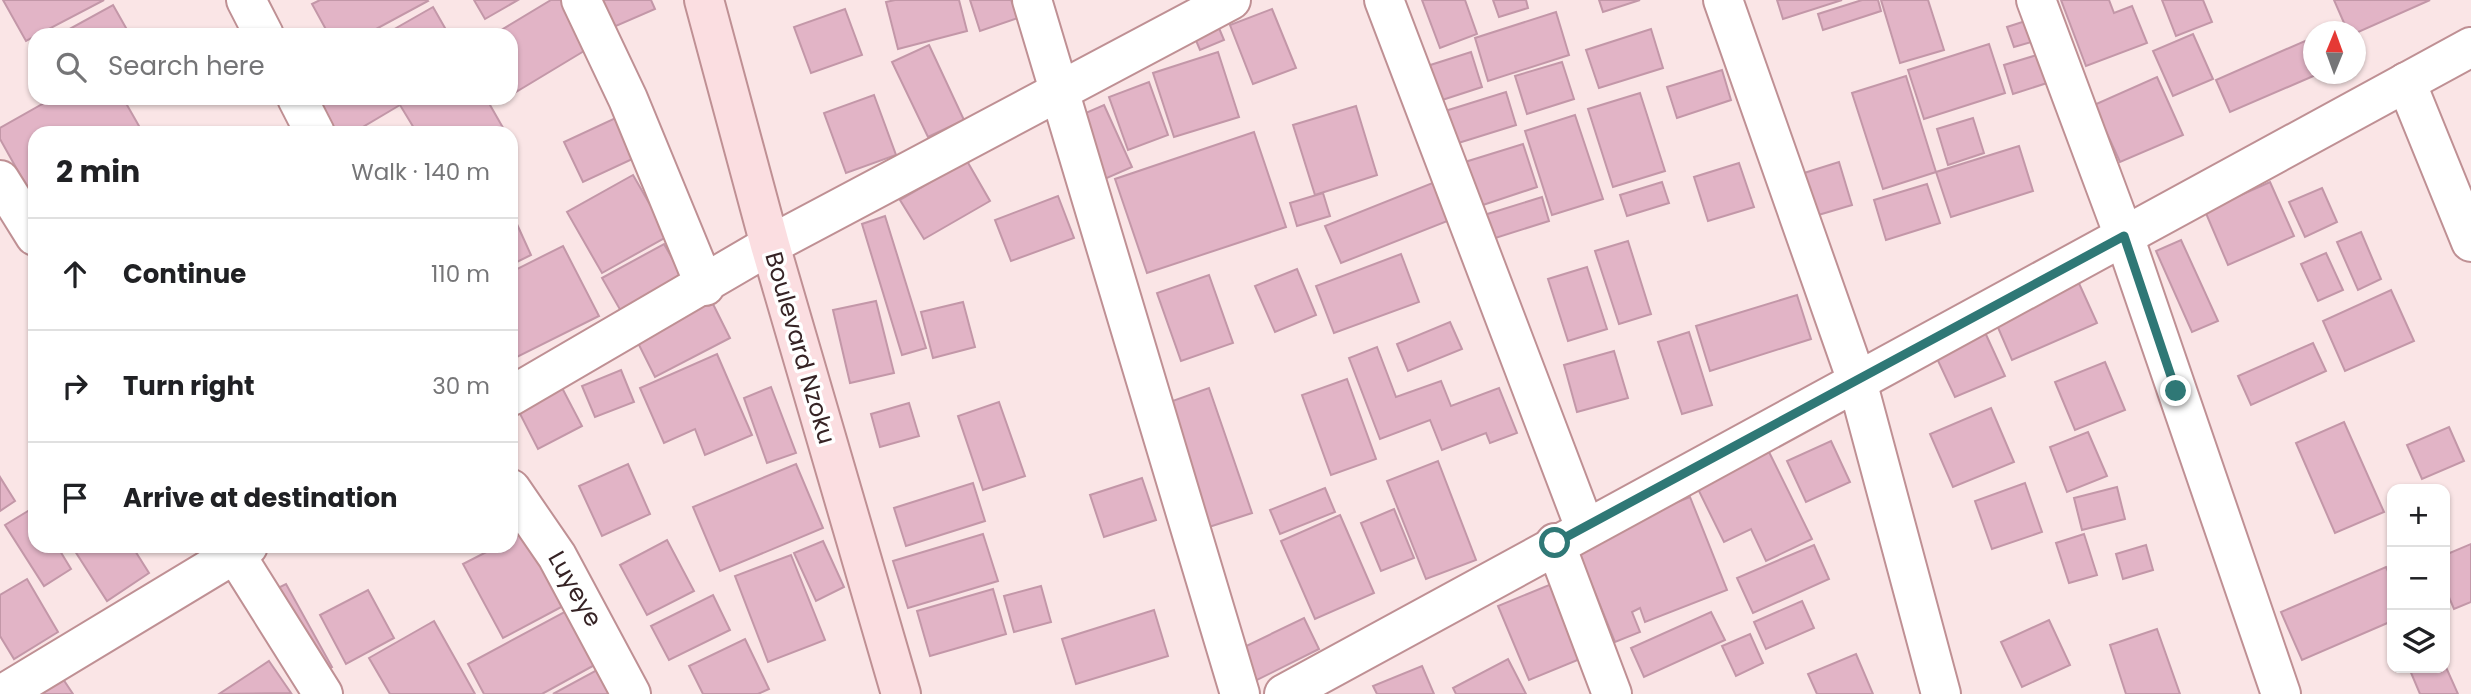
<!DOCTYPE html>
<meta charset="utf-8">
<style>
body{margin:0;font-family:Poppins,sans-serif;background:#f2f2f2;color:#202124}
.controls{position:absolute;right:21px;bottom:21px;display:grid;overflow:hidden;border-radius:14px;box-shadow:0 2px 5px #0004}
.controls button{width:63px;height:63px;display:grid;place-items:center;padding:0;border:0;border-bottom:2px solid #e0e0e0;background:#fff;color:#202124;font:35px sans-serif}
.compass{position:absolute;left:2303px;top:21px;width:63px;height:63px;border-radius:50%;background:#fff;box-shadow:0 2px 5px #0004;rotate:1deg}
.stop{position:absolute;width:21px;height:21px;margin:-16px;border:5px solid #2f7876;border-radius:50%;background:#fff}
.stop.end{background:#2f7876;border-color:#fff;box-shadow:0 2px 7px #0008}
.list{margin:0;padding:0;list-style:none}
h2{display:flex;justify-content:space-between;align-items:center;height:91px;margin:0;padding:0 28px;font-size:30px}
h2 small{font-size:23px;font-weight:400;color:#757577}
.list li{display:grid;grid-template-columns:46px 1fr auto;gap:21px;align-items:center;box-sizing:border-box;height:112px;padding:0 28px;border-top:2px solid #e0e0e0}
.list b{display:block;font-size:26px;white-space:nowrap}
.list em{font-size:23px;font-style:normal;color:#757577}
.icon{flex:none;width:38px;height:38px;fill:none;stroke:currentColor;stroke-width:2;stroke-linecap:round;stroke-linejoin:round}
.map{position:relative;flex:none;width:2471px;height:694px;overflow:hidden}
.search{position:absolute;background:#fff;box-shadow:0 2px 5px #0004;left:28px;top:28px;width:490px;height:77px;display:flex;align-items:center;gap:18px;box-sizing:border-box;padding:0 24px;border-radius:21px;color:#757577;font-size:26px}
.panel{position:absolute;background:#fff;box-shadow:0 2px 5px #0004;left:28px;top:126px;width:490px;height:427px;border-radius:21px}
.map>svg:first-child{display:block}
.building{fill:#e2b4c6;stroke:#c397a8;stroke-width:2}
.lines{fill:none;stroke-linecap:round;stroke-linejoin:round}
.street-casing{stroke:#bf9094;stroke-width:42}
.secondary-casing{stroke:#bf9094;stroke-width:42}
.street{stroke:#fff;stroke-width:38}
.secondary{stroke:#fbdee1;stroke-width:38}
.route{stroke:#2f7876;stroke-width:9}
.labels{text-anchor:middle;stroke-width:7;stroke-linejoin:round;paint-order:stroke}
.street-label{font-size:24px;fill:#362325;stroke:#fff}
</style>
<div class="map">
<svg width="2471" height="694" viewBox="0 0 2471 694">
<rect width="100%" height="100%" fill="#fae5e6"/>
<!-- building -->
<g class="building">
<path d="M3 0H104L26 41Z"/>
<path d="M320 0H427L428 1 365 35H329L312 4Z"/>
<path d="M474 0H518L485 19Z"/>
<path d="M551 0H566L594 45 511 95V35H493Z"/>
<path d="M596 0H651L655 9 609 29Z"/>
<path d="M895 0H959L967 31 898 49 886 2Z"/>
<path d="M970 0H1011L1018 18 980 31Z"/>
<path d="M1422 0H1465L1477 34 1440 48Z"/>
<path d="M1493 0H1526L1528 8 1499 17Z"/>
<path d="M1599 0H1640L1603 12Z"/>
<path d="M1777 0H1842L1783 19Z"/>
<path d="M1862 0H1878L1881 11 1823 30 1818 14Z"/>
<path d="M1881 0H1928L1944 50 1900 63Z"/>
<path d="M2061 0H2109L2114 13 2132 6 2147 43 2086 66Z"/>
<path d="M2162 0H2203L2212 22 2176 36Z"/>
<path d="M2334 0H2430L2356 33 2348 32Z"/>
<path d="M113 5 130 35H65L64 32Z"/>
<path d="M433 7 449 35H384Z"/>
<path d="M845 9 862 55 811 73 794 27Z"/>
<path d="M1272 9 1296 68 1253 84 1230 25Z"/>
<path d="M1556 12 1569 55 1488 81 1475 38Z"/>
<path d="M2035 18 2042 39 2014 47 2007 27Z"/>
<path d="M1216 21 1224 40 1200 50 1192 31Z"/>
<path d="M1651 29 1663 68 1599 88 1586 50Z"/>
<path d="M2193 34 2213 79 2173 96 2153 51Z"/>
<path d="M2305 41 2314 62V74H2318L2230 112 2216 80Z"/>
<path d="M1989 44 2005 93 1924 119 1908 70Z"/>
<path d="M929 45 964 120 928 137 892 62Z"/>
<path d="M1218 52 1239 117 1174 137 1153 73Z"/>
<path d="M1471 52 1482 87 1433 103 1421 68Z"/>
<path d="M2040 54 2050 82 2013 94 2004 65Z"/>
<path d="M1562 62 1574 99 1527 114 1515 76Z"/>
<path d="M1722 70 1731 100 1677 118 1667 87Z"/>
<path d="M1906 76 1936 172 1883 189 1852 93Z"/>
<path d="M2157 77 2183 135 2120 162 2094 105Z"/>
<path d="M1149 82 1168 135 1128 150 1109 97Z"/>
<path d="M1506 92 1516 125 1452 145 1442 112Z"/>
<path d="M1640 93 1665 171 1613 187 1588 109Z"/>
<path d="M874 95 896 155 846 173 824 113Z"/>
<path d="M53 98H123L143 133H35L33 198 0 139V128Z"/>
<path d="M311 98H486L506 133H417L400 105 363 127 366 133H331Z"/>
<path d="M1104 105 1132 167 1100 181 1072 119Z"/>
<path d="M1356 106 1377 175 1315 195 1293 125Z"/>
<path d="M622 115 641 155 583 182 564 142Z"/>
<path d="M1575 115 1603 199 1552 215 1525 131Z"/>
<path d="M1973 118 1984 153 1948 165 1937 129Z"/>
<path d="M1254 132 1286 227 1147 273 1115 179Z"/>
<path d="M1523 144 1537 187 1480 206 1465 162Z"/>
<path d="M2019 146 2033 191 1951 217 1936 172Z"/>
<path d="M967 161 990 201 924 239 900 200Z"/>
<path d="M1839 162 1852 205 1815 216 1801 174Z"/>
<path d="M1739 163 1754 207 1708 221 1694 177Z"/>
<path d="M633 175 668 236 602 273 567 212Z"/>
<path d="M1435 182 1450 220 1341 263 1325 226Z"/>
<path d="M1662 182 1669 203 1627 216 1620 195Z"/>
<path d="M2270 182 2294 236 2228 265 2205 211Z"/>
<path d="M1927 184 1940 223 1886 240 1874 200Z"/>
<path d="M2322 188 2337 222 2305 237 2289 202Z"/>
<path d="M1323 193 1330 216 1297 226 1290 203Z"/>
<path d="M1058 196 1074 238 1011 261 995 220Z"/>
<path d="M1542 197 1549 221 1489 240 1481 216Z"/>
<path d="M885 216 926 348 902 355 862 224Z"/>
<path d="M516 222 531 255 511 265V224Z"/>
<path d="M2361 232 2381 279 2358 290 2337 242Z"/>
<path d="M2181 240 2218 321 2192 332 2156 251Z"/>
<path d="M1628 241 1651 314 1619 324 1595 251Z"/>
<path d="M664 244 684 279 622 313 602 278Z"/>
<path d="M563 246 599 316 511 360V272Z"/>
<path d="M2326 253 2343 290 2318 301 2301 264Z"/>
<path d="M1401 254 1419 302 1334 333 1316 286Z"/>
<path d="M1587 267 1607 329 1568 341 1548 279Z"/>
<path d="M1297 269 1316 315 1275 332 1255 286Z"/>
<path d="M1209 275 1233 343 1181 361 1157 293Z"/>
<path d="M2077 279 2097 323 2012 360 1993 316Z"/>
<path d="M2391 290 2414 341 2345 371 2323 321Z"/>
<path d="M1797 295 1811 339 1710 371 1696 326Z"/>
<path d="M709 296 730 338 655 377 634 335Z"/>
<path d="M876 301 894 373 850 383 833 310Z"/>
<path d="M963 302 975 347 933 358 921 312Z"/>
<path d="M1450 322 1462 349 1408 371 1397 344Z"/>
<path d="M1983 328 2005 376 1955 397 1933 350Z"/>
<path d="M1689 332 1712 405 1682 414 1658 342Z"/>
<path d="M2313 343 2326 371 2251 405 2238 376Z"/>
<path d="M1377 347 1396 397 1441 381 1451 406 1499 388 1517 433 1490 443 1486 433 1442 450 1430 420 1380 439 1349 358Z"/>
<path d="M1614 351 1628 398 1577 412 1564 365Z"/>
<path d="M717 354 752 435 705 455 695 429 664 443 640 388Z"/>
<path d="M2105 362 2125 410 2075 430 2055 382Z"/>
<path d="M621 370 634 402 595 417 582 386Z"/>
<path d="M1347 379 1376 459 1331 475 1302 395Z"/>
<path d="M560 384 582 426 538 449 516 406Z"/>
<path d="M771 387 796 453 767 463 744 398Z"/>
<path d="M1209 388 1252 513 1206 528 1164 404Z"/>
<path d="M999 402 1025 476 983 490 958 416Z"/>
<path d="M909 403 919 436 880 447 871 414Z"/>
<path d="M1991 408 2014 462 1953 487 1930 434Z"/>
<path d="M2344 422 2384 512 2335 533 2296 443Z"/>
<path d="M2449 427 2464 461 2422 479 2407 445Z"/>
<path d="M2088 432 2107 476 2067 492 2050 447Z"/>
<path d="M1831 441 1850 482 1806 502 1787 461Z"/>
<path d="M1769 452 1812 539 1766 561 1751 529 1724 542 1697 487Z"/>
<path d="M1438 461 1476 560 1426 579 1387 481Z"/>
<path d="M628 464 650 514 602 536 579 486Z"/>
<path d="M796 464 823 528 720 571 693 507Z"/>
<path d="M0 477 15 501 0 511Z"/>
<path d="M1142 478 1156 520 1104 537 1090 495Z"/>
<path d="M973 483 985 521 906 546 894 508Z"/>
<path d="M2025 483 2042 532 1992 549 1975 501Z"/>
<path d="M2117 487 2125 519 2082 530 2074 498Z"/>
<path d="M1325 488 1335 512 1280 534 1270 510Z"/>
<path d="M1690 497 1727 590 1645 622 1640 608 1632 612 1640 632 1615 642 1575 543Z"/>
<path d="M33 508 35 546H57L71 569 44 586 5 525Z"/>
<path d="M1394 509 1414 558 1381 571 1361 523Z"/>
<path d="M1340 515 1374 593 1315 619 1281 541Z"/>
<path d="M525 532 565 605 503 638 463 564 498 546H511V539Z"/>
<path d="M983 534 998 581 908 608 893 561Z"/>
<path d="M2084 534 2097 575 2069 583 2056 543Z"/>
<path d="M667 540 694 591 647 615 620 565Z"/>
<path d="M823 541 844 587 816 601 794 553Z"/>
<path d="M2471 544V602L2454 609 2445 588V555Z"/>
<path d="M1814 545 1829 579 1753 613 1737 578Z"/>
<path d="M2146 545 2153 570 2123 579 2116 554Z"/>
<path d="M76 546H132L149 573 107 601 73 548Z"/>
<path d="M791 555 825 640 768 662 735 576Z"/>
<path d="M2386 567 2392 580V621L2302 660 2281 612Z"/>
<path d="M27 579 58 632 14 659 0 636V595Z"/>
<path d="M1554 583 1585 657 1529 680 1498 606Z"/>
<path d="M286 584 332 667 319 674 272 591Z"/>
<path d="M1041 586 1051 622 1014 632 1004 596Z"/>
<path d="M993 589 1006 634 930 656 917 611Z"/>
<path d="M368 590 394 638 346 664 320 615Z"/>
<path d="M713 595 730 630 669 660 651 626Z"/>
<path d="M1802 601 1814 628 1766 649 1754 622Z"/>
<path d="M570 609 600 662 542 694H484L468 664Z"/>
<path d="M1154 610 1168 656 1076 684 1062 639Z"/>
<path d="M1711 612 1725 640 1644 677 1631 648Z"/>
<path d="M1304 618 1319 649 1253 682 1238 650Z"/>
<path d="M2049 620 2070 665 2022 687 2001 642Z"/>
<path d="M434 621 475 694H390L369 658Z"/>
<path d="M2157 629 2180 694H2126L2110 645Z"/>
<path d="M1750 634 1763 663 1736 676 1722 646Z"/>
<path d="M745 639 769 689 758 694H703L689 666Z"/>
<path d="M1856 654 1873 694H1817L1808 674Z"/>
<path d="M1508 659 1526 694H1456L1453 688Z"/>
<path d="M269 661 291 693 219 694Z"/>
<path d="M608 664 625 694H553Z"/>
<path d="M2445 665 2458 694H2420L2409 668H2445Z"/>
<path d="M1422 666 1434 694H1377L1373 686Z"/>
<path d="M59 673 73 694H43L38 686Z"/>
</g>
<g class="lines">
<!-- street casing -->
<g class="street-casing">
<g id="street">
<path d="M246 0 264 35"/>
<path d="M581 0 628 99 705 286"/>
<path d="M1032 0 1240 694"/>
<path d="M1384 0 1585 528"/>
<path d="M1723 0 1857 381 1941 694"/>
<path d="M2036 0 2124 236 2281 694"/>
<path d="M2406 82 2471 242"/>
<path d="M297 98 315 133"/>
<path d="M0 180 35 236"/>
<path d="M511 396 770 245 1231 0"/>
<path d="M511 489 557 556 631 694"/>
<path d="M1555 543 1612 694"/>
<path d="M230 546 323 694"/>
<path d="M3 694 248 546"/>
<path d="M1284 694 2471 47"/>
</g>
</g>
<!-- secondary casing -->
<g class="secondary-casing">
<path id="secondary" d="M704 0 770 245 901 694"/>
</g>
<!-- street -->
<use href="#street" class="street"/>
<!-- secondary -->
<use href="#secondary" class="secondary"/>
</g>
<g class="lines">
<!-- route -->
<path class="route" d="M1555 543 2124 236 2176 391"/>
</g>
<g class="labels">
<!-- street labels -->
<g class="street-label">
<text transform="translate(800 348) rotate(74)" y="8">Boulevard Nzoku</text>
<text transform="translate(575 589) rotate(60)" y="8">Luyeye</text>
</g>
</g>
</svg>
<div class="controls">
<button>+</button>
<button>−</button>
<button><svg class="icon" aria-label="layers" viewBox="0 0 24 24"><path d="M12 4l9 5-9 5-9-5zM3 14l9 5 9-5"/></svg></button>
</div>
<svg class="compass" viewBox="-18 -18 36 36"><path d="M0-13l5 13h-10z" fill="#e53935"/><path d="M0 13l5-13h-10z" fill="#757577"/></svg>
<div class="stop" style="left:1555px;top:543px"></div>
<div class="stop end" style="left:2176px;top:391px"></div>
<div class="search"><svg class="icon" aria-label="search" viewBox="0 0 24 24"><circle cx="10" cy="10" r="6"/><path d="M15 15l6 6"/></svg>Search here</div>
<section class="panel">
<h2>2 min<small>Walk · 140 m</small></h2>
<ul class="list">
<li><svg class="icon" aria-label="ahead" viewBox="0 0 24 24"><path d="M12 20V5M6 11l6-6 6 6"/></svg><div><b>Continue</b></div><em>110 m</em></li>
<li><svg class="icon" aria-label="right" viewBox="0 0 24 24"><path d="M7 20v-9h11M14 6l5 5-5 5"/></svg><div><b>Turn right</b></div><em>30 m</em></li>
<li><svg class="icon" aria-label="arrive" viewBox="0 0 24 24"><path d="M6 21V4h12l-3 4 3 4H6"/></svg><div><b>Arrive at destination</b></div></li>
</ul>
</section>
</div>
